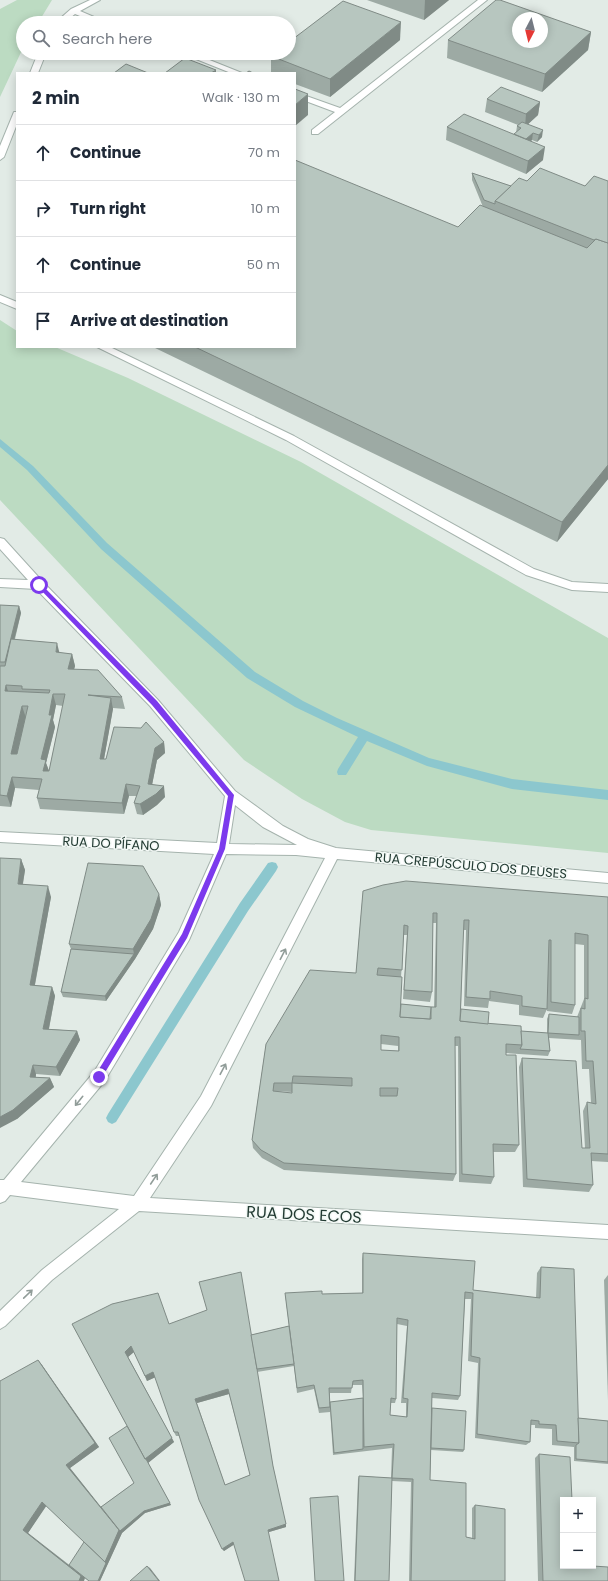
<!DOCTYPE html>
<meta charset="utf-8">
<style>
body{margin:0;font-family:Poppins,sans-serif;background:#f2f2f3;color:#1f2937}
.controls{position:absolute;right:12px;bottom:12px;display:grid;overflow:hidden;border-radius:0px;box-shadow:0 2px 10px #0003}
.controls button{width:36px;height:36px;display:grid;place-items:center;padding:0;border:0;border-bottom:1px solid #e0e1e3;background:#fff;color:#1f2937;font:20px sans-serif}
.compass{position:absolute;left:512px;top:12px;width:36px;height:36px;border-radius:50%;background:#fff;box-shadow:0 2px 10px #0003;rotate:187deg}
.stop{position:absolute;width:12px;height:12px;margin:-9px;border:3px solid #7c3aed;border-radius:50%;background:#fff}
.stop.end{background:#7c3aed;border-color:#fff;box-shadow:0 1px 4px #0008}
.list{margin:0;padding:0;list-style:none}
h2{display:flex;justify-content:space-between;align-items:center;height:52px;margin:0;padding:0 16px;font-size:17px}
h2 small{font-size:13px;font-weight:400;color:#747a83}
.list li{display:grid;grid-template-columns:26px 1fr auto;gap:12px;align-items:center;box-sizing:border-box;height:56px;padding:0 16px;border-top:1px solid #e0e1e3}
.list b{display:block;font-size:15px;white-space:nowrap}
.list em{font-size:13px;font-style:normal;color:#747a83}
.icon{flex:none;width:22px;height:22px;fill:none;stroke:currentColor;stroke-width:2;stroke-linecap:round;stroke-linejoin:round}
.map{position:relative;flex:none;width:608px;height:1581px;overflow:hidden}
.search{position:absolute;background:#fff;box-shadow:0 2px 10px #0003;left:16px;top:16px;width:280px;height:44px;display:flex;align-items:center;gap:10px;box-sizing:border-box;padding:0 14px;border-radius:22px;color:#747a83;font-size:15px}
.panel{position:absolute;background:#fff;box-shadow:0 2px 10px #0003;left:16px;top:72px;width:280px;height:276px;border-radius:0px}
.map>svg:first-child{display:block}
.green{fill:#bcdbc2}
.lines{fill:none;stroke-linecap:round;stroke-linejoin:round}
.stream{fill:#8cc7ce;fill-rule:evenodd}
.lane-casing{stroke:#a5b3ad;stroke-width:2}
.street-casing{stroke:#a5b3ad;stroke-width:2}
.lane{fill:#fff;fill-rule:evenodd}
.street{fill:#fff;fill-rule:evenodd}
.wall{fill:#9daaa4;fill-rule:evenodd}
.shaded-wall{fill:#808b86}
.building{fill:#b7c6bf;stroke:#808b86;fill-rule:evenodd}
.oneway{stroke:#919d99}
.route{fill:#7c3aed}
.labels{text-anchor:middle;stroke-width:3;stroke-linejoin:round;paint-order:stroke}
.street-label{font-size:13px;fill:#233b33;stroke:#f2f8f5}
.near-street-label{font-size:16px;fill:#233b33;stroke:#f2f8f5}
</style>
<div class="map">
<svg width="608" height="1581" viewBox="0 0 608 1581">
<rect width="100%" height="100%" fill="#e2ebe6"/>
<!-- green -->
<g class="green">
<path d="M17 0H52L38 23H23V48L0 97V9Z"/>
<path d="M0 320 17 331V347H55L128 378 301 462 608 638V853L371 830 345 822 302 799 244 760 0 500Z"/>
</g>
<g class="lines">
<!-- stream -->
<g class="stream">
<path d="M0 439 33 466 107 543 255 672 303 701 337 718 429 758 512 779 608 790V800L512 789 427 766 367 741 346 775H338L337 772 338 769 358 737 295 707 247 678 101 549 27 470 0 447Z"/>
<path d="M272 862 276 863 278 867 276 871 248 911 116 1122 112 1124 108 1122 106 1118 108 1114 240 903 268 863Z"/>
</g>
<!-- lane casing -->
<g class="lane-casing">
<g id="lane">
<path d="M90 0H100L80 11 108 23H97L75 14 64 23H55L71 9Z"/>
<path d="M478 0H487L318 134H312V130L335 112 295 97V92L340 108Z"/>
<path d="M38 53H46L38 73H30Z"/>
<path d="M181 53H192L242 73H231Z"/>
<path d="M14 112H17V124L4 157 0 160V146Z"/>
<path d="M0 295 17 302V309L0 302Z"/>
<path d="M97 347H110L294 436 534 569 572 582 608 584V592L572 590 526 575 286 440Z"/>
</g>
</g>
<!-- street casing -->
<g class="street-casing">
<path id="street" d="M0 538 4 539 43 582 158 700 235 791 283 826 308 839 336 848 608 873V883L337 859 211 1106 150 1198 608 1225V1239L139 1211 52 1280 5 1326 0 1329V1311L42 1270 119 1209 10 1195 5 1201 0 1203V1180H4L94 1072 179 932 214 854 0 842V832L217 843 225 796 150 706 36 589 0 587V579L28 580 0 549ZM235 805 263 827 297 845 229 844ZM226 854 296 855 325 858 201 1096 134 1196 21 1182 104 1082 189 940Z"/>
</g>
<!-- lane -->
<use href="#lane" class="lane"/>
<!-- street -->
<use href="#street" class="street"/>
</g>
<!-- wall -->
<g class="wall">
<path d="M367 0H449L424 20Z"/>
<path d="M591 32 588 50 542 92 447 58 448 40Z"/>
<path d="M400 40 330 97 295 84V73H271V56Z"/>
<path d="M487 99 540 102 538 115 528 124 542 137 537 142 532 140 531 141 543 160 526 174 446 140 447 127 514 134 516 133 517 126 518 125 485 112Z"/>
<path d="M472 173 511 186 527 181 585 186 594 176 608 479 557 542 153 347H295L458 227 483 207 472 180Z"/>
<path d="M0 605 19 606 21 613 15 639 59 653 72 654 75 666 74 669 122 697 125 709 113 708 104 759H106L164 742 165 753 157 760 152 785 165 797 157 805 143 815 137 814 134 803 137 796H129L124 814 40 809 37 798 39 790 15 788 11 807 0 806ZM56 705 63 706 49 771 46 763 55 727 53 720Z"/>
<path d="M21 859 25 870 23 884 51 897 35 985 52 987 55 996 49 1029 77 1031 80 1040 60 1076 36 1074V1077L50 1078 54 1087 17 1119Z"/>
<path d="M363 891 608 897V1162L591 1161 593 1185 589 1192 523 1187 519 1067 522 1058 582 1148H585L583 1111 587 1102 591 1103 589 1069H582L581 1040 549 1038 550 1051 548 1056 506 1053 519 1145 515 1152H493L494 1177 491 1184 459 1182 458 1046H455L456 1174 453 1181 284 1170 262 1158 253 1148 252 1140 266 1044 356 973ZM433 923H436L434 1007 401 1004V977L404 935H407L403 999 430 1002 432 992ZM463 930H466L464 1006 488 1008 489 1001 519 1005V1015L543 1018 547 1009V981V1011L572 1014 575 1005V944L584 945V999L577 1017 549 1014 547 1019V1033L521 1031 488 1024 461 1009ZM381 1044 398 1046V1051L381 1050ZM274 1091 292 1092V1093Z"/>
<path d="M159 894 161 905 153 929 135 959 106 1001 63 997 61 992 71 949 69 944Z"/>
<path d="M363 1253 473 1290 536 1298 537 1273 541 1267 578 1418 608 1421V1464L574 1461V1447L552 1445V1429L535 1428V1425H531L530 1442 526 1445 475 1438 478 1363 468 1361 471 1299H465L460 1396 458 1400 432 1398V1408L464 1450 463 1452 431 1450 430 1480 466 1537 472 1538V1508L475 1505 505 1581H409L411 1482 392 1481 389 1581H354L358 1479 359 1476 391 1478 392 1448 333 1455 330 1408V1412L319 1413 314 1389 297 1393 294 1366 257 1372 273 1466 286 1527 269 1532 234 1544 224 1551 179 1436H176L174 1432 155 1377 147 1381 134 1352 128 1357 174 1442 148 1463 171 1505 145 1513 122 1533 100 1581H89L85 1578 0 1581 38 1360 42 1365 99 1447 70 1468 101 1507 134 1483 127 1426 72 1324H169L251 1335 289 1326 285 1293 322 1294 362 1293V1259ZM397 1324 407 1326 401 1403H406V1417L390 1415 391 1403H395L396 1399ZM352 1385H362L363 1398 330 1403V1393H351ZM229 1394 250 1475 225 1485 197 1403ZM46 1505 84 1542 72 1567 28 1533Z"/>
<path d="M608 1275V1400L604 1280Z"/>
<path d="M539 1454 563 1566 608 1581H538L535 1458Z"/>
</g>
<!-- shaded-wall -->
<g class="shaded-wall">
<path d="M425 0H449L424 20Z"/>
<path d="M401 22 400 40 330 97V79Z"/>
<path d="M591 32 588 50 542 92 545 74Z"/>
<path d="M216 70V73H211Z"/>
<path d="M308 94V115L295 126V105Z"/>
<path d="M540 102 538 115 525 127 526 114Z"/>
<path d="M543 130 542 137 537 142 539 135Z"/>
<path d="M533 133 532 140 523 148 524 141Z"/>
<path d="M545 147 543 160 526 174 528 161Z"/>
<path d="M608 465V479L557 542 562 522Z"/>
<path d="M19 606 21 613 7 668 5 662Z"/>
<path d="M57 643 60 655 56 652Z"/>
<path d="M72 654 75 666 71 681 68 669Z"/>
<path d="M6 685 10 697 5 691Z"/>
<path d="M53 694 56 705 53 720 55 727 46 763 49 771H43L41 759 49 715Z"/>
<path d="M111 698 113 709 102 770 100 759Z"/>
<path d="M22 706 26 718 14 765 11 754Z"/>
<path d="M164 742 165 753 157 760 150 795 148 784 155 748Z"/>
<path d="M12 777 15 788 11 807 7 796Z"/>
<path d="M126 784 129 796 124 814 122 803Z"/>
<path d="M164 786 165 797 157 805 143 815 140 804Z"/>
<path d="M21 859 25 870 21 894 18 884Z"/>
<path d="M48 886 51 897 33 994 30 985Z"/>
<path d="M159 894 161 905 153 929 135 959 106 1001 105 996 134 954 133 949Z"/>
<path d="M52 987 55 996 47 1038 43 1029Z"/>
<path d="M77 1031 80 1040 60 1076 56 1067Z"/>
<path d="M33 1065 36 1074 34 1086 30 1077Z"/>
<path d="M50 1078 54 1087 17 1119 0 1128V1117Z"/>
<path d="M131 1346 134 1352 128 1357 174 1442 148 1463 171 1505 145 1513 122 1533 100 1581H98L105 1562 66 1465 38 1360 42 1365 99 1447 70 1468 120 1531 145 1459 125 1352Z"/>
<path d="M153 1372 156 1377 147 1381 145 1376Z"/>
<path d="M228 1389 229 1394 197 1403 195 1399Z"/>
<path d="M42 1502 47 1505 28 1533 85 1578 84 1581H79L23 1530Z"/>
<path d="M286 1524V1527L269 1532 268 1530Z"/>
<path d="M233 1542 235 1544 224 1551 222 1549Z"/>
<path d="M147 1566 150 1568 160 1581H159Z"/>
</g>
<!-- building -->
<g class="building">
<path d="M496 0H500L591 32 545 74 448 40ZM518 18H542V42H518Z"/>
<path d="M343 1 401 22 330 79 271 56 275 53H289V42Z"/>
<path d="M185 58 216 70 211 73H165Z"/>
<path d="M126 64 148 73H114Z"/>
<path d="M249 71 253 73H246Z"/>
<path d="M501 87 540 102 526 114 487 99Z"/>
<path d="M295 89 308 94 295 105Z"/>
<path d="M464 114 545 147 528 161 447 127Z"/>
<path d="M522 122 543 130 539 135 533 133 526 139 514 134 521 128 517 126Z"/>
<path d="M295 160 458 227 480 205 587 248 596 239 608 243V465L562 522 195 347H295Z"/>
<path d="M540 168 585 186 594 176 608 181V243L596 239 594 240 495 201 519 178 527 181Z"/>
<path d="M472 173 511 186 495 201V204L484 200Z"/>
<path d="M0 605 19 606 5 662H0Z"/>
<path d="M11 639 57 643 56 652 72 654 68 669 98 670 122 697 88 695 111 698 100 759H106L114 727 141 728 146 722 164 742 155 748 148 784 164 786 156 794 140 804 134 803 140 786 126 784 122 803 37 798 42 779 12 777 7 796 0 795V666H5ZM6 685 22 686V689L50 690 49 693 5 691ZM53 694H65L49 771H43L46 760 41 759 52 715H49ZM22 706H28L17 754H11Z"/>
<path d="M0 858 21 859 18 884 48 886 30 985 52 987 43 1029 77 1031 56 1067 33 1065 30 1077 50 1078 13 1110 0 1117Z"/>
<path d="M88 863 143 866 159 894 151 919 133 949 69 944Z"/>
<path d="M406 881 608 897V1154L591 1153 593 1185 527 1179 522 1058 576 1061 582 1148H590L587 1102 596 1104 593 1061H586L585 1031H581V1008L585 1009V998L588 999V935L575 933V1005L551 1002V940H549L547 1009 522 1006V996L490 991V999L466 997 469 920H464L460 1021 521 1026 522 1045 506 1044V1055H516L519 1145 493 1144 494 1177 462 1174 460 1037H455L456 1174 284 1163 261 1150 252 1140 266 1044 310 970 356 973 363 891 383 885ZM433 913H437L436 1007H431V1019L400 1017 402 977 377 975 378 968 402 970 404 925 408 926 404 990 432 992ZM381 1035 399 1037V1051L381 1050ZM293 1076 352 1078V1086L292 1083ZM274 1083H292V1093L273 1091ZM380 1088H398L397 1096H380Z"/>
<path d="M71 949 134 954 105 996 61 992Z"/>
<path d="M401 1004 431 1007 430 1019 400 1017Z"/>
<path d="M461 1009 489 1012 488 1024 460 1021Z"/>
<path d="M549 1014 579 1017V1035L548 1033Z"/>
<path d="M521 1031 548 1033 550 1051 520 1049 522 1045Z"/>
<path d="M363 1253 475 1261 473 1290 540 1298 541 1267 574 1269 579 1443 557 1441 556 1425 539 1424V1421L531 1420 530 1442 477 1434 480 1358 471 1356 473 1293 465 1292 460 1396 432 1393 430 1480 466 1483V1537L475 1539V1505L505 1509V1581H411L413 1479 392 1478 394 1444 364 1447 363 1380 353 1381 352 1388H329L330 1407 319 1408 314 1385 297 1388 285 1293 322 1291V1294L363 1293ZM397 1318 408 1320 403 1398 408 1399 407 1417 390 1415 391 1398 396 1399Z"/>
<path d="M241 1272 273 1466 286 1524 268 1530 279 1581H245L233 1542 222 1549 199 1500 178 1432H174L153 1372 145 1376 131 1346 125 1352 172 1438 145 1459 72 1324 112 1304 158 1293 169 1324 207 1310 199 1282ZM228 1389 250 1475 225 1485 195 1399Z"/>
<path d="M289 1326 294 1364 257 1369 251 1335Z"/>
<path d="M38 1360 95 1443 66 1465 119 1530 105 1562 42 1502 23 1530 81 1576 79 1581H0V1381Z"/>
<path d="M363 1398V1449L334 1453 330 1402Z"/>
<path d="M432 1408 466 1411 464 1450 431 1448Z"/>
<path d="M578 1418 608 1421V1462L576 1459V1445L579 1443Z"/>
<path d="M127 1426 145 1459H146L170 1503 144 1511 120 1531 101 1507 134 1483 109 1438Z"/>
<path d="M539 1454 570 1457 572 1500H563V1566H593L608 1567V1581H543Z"/>
<path d="M359 1476 392 1478 389 1581H355Z"/>
<path d="M338 1496 344 1581H315L310 1498Z"/>
<path d="M84 1542 106 1563 98 1581H89L69 1565Z"/>
<path d="M147 1566 159 1581H130Z"/>
</g>
<!-- one-way arrows -->
<defs><path id="oneway-shaft" d="M-6 0H5M1.5-3L5.5 0L1.5 3" fill="none" stroke-width="1.6" stroke-linecap="round" stroke-linejoin="round"/></defs>
<g class="oneway">
<use href="#oneway-shaft" transform="translate(283 954) rotate(-63)"/>
<use href="#oneway-shaft" transform="translate(223 1069) rotate(-62)"/>
<use href="#oneway-shaft" transform="translate(79 1101) rotate(129)"/>
<use href="#oneway-shaft" transform="translate(154 1179) rotate(-56)"/>
<use href="#oneway-shaft" transform="translate(28 1294) rotate(-44)"/>
</g>
<!-- route -->
<path class="route" d="M39 582 157 701 234 795 225 849 187 938 101 1079 99 1080 96 1079V1074L182 934 219 849 228 796 152 705 37 586 36 585Z"/>
<g class="labels">
<!-- street labels -->
<g class="street-label">
<text transform="translate(111 843) rotate(3)" y="5">RUA DO PÍFANO</text>
<text transform="translate(471 865) rotate(5)" y="5">RUA CREPÚSCULO DOS DEUSES</text>
</g>
<!-- near-street labels -->
<g class="near-street-label">
<text transform="translate(304 1214) rotate(3)" y="6">RUA DOS ECOS</text>
</g>
</g>
</svg>
<div class="controls">
<button>+</button>
<button>−</button>
</div>
<svg class="compass" viewBox="-18 -18 36 36"><path d="M0-13l5 13h-10z" fill="#e53935"/><path d="M0 13l5-13h-10z" fill="#747a83"/></svg>
<div class="stop" style="left:39px;top:585px"></div>
<div class="stop end" style="left:99px;top:1077px"></div>
<div class="search"><svg class="icon" aria-label="search" viewBox="0 0 24 24"><circle cx="10" cy="10" r="6"/><path d="M15 15l6 6"/></svg>Search here</div>
<section class="panel">
<h2>2 min<small>Walk · 130 m</small></h2>
<ul class="list">
<li><svg class="icon" aria-label="ahead" viewBox="0 0 24 24"><path d="M12 20V5M6 11l6-6 6 6"/></svg><div><b>Continue</b></div><em>70 m</em></li>
<li><svg class="icon" aria-label="right" viewBox="0 0 24 24"><path d="M7 20v-9h11M14 6l5 5-5 5"/></svg><div><b>Turn right</b></div><em>10 m</em></li>
<li><svg class="icon" aria-label="ahead" viewBox="0 0 24 24"><path d="M12 20V5M6 11l6-6 6 6"/></svg><div><b>Continue</b></div><em>50 m</em></li>
<li><svg class="icon" aria-label="arrive" viewBox="0 0 24 24"><path d="M6 21V4h12l-3 4 3 4H6"/></svg><div><b>Arrive at destination</b></div></li>
</ul>
</section>
</div>
